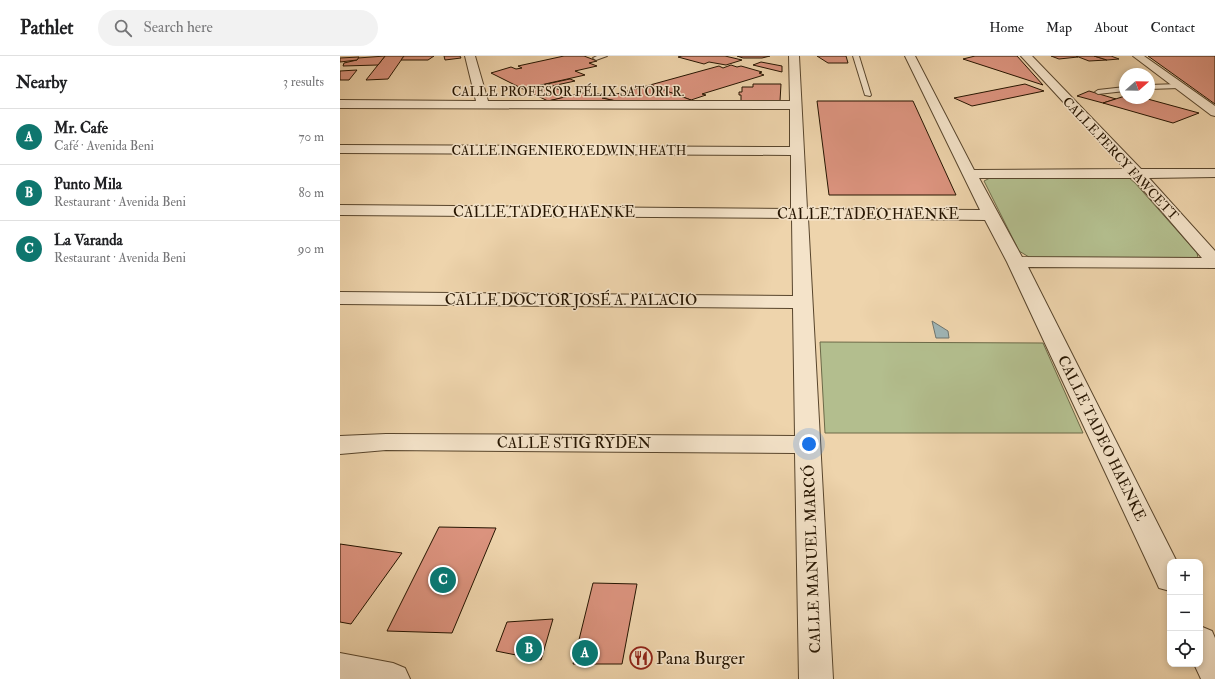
<!DOCTYPE html>
<meta charset="utf-8">
<style>
body{margin:0;font-family:"IM FELL Double Pica",serif;background:#f2f2f2;color:#202124}
.controls{position:absolute;right:12px;bottom:12px;display:grid;overflow:hidden;border-radius:8px;box-shadow:0 2px 6px #0003}
.controls button{width:36px;height:36px;display:grid;place-items:center;padding:0;border:0;border-bottom:1px solid #e0e0e0;background:#fff;color:#202124;font:20px sans-serif}
.compass{position:absolute;left:779px;top:12px;width:36px;height:36px;border-radius:50%;background:#fff;box-shadow:0 2px 6px #0003;rotate:70deg}
.you{position:absolute;left:469px;top:388px;width:14px;height:14px;margin:-10px;border:3px solid #fff;border-radius:50%;background:#1a73e8;box-shadow:0 0 0 6px #1a73e833}
.badge{display:grid;place-items:center;width:26px;height:26px;border-radius:50%;background:#0f766e;color:#fff;font-size:13px;font-weight:700}
.pin{position:absolute;translate:-50% -50%;border:2px solid #fff;box-shadow:0 1px 4px #0006}
.list{margin:0;padding:0;list-style:none}
h2{display:flex;justify-content:space-between;align-items:center;height:52px;margin:0;padding:0 16px;font-size:17px}
h2 small{font-size:13px;font-weight:400;color:#757577}
.list li{display:grid;grid-template-columns:26px 1fr auto;gap:12px;align-items:center;box-sizing:border-box;height:56px;padding:0 16px;border-top:1px solid #e0e0e0}
.list b{display:block;font-size:15px;white-space:nowrap}
.list p{margin:0;font-size:13px;white-space:nowrap;color:#757577}
.list em{font-size:13px;font-style:normal;color:#757577}
.icon{flex:none;width:22px;height:22px;fill:none;stroke:currentColor;stroke-width:2;stroke-linecap:round;stroke-linejoin:round}
.map{position:relative;flex:none;width:875px;height:623px;overflow:hidden}
header{display:flex;align-items:center;gap:24px;box-sizing:border-box;height:56px;padding:0 20px;background:#fff;border-bottom:1px solid #e0e0e0}
header strong{font-size:19px}
nav{display:flex;gap:22px;margin-inline-start:auto;font-size:14px}
.search{width:280px;height:36px;background:#f2f2f2;display:flex;align-items:center;gap:10px;box-sizing:border-box;padding:0 14px;border-radius:22px;color:#757577;font-size:15px}
main{display:flex}
aside{flex:1;background:#fff}
.map>svg:first-child{display:block}
.green{fill:#b3be8e;stroke:#6c6a48}
.water{fill:#9fb5b6;stroke:#6f756e}
.building{fill:#db937e;stroke:#261501}
.lines{fill:none;stroke-linecap:round;stroke-linejoin:round}
.service-casing{stroke:#58452c;stroke-width:2}
.minor-casing{stroke:#58452c;stroke-width:2}
.tertiary-casing{stroke:#58452c;stroke-width:2}
.service{fill:#f4e3c9;fill-rule:evenodd}
.minor{fill:#f4e3c9;fill-rule:evenodd}
.tertiary{fill:#f4e3c9;fill-rule:evenodd}
.labels{text-anchor:middle;stroke-width:3;stroke-linejoin:round;paint-order:stroke}
.far-street-label{font-size:13px;fill:#261501;stroke:#f4e3c9}
.street-label{font-size:15px;fill:#261501;stroke:#f4e3c9}
.near-poi-label{font-size:18px;fill:#261501;stroke:#f4e3c9;text-anchor:start}
</style>
<header>
<strong>Pathlet</strong>
<div class="search"><svg class="icon" aria-label="search" viewBox="0 0 24 24"><circle cx="10" cy="10" r="6"/><path d="M15 15l6 6"/></svg>Search here</div>
<nav><a>Home</a><a>Map</a><a>About</a><a>Contact</a></nav>
</header>
<main>
<aside>
<h2>Nearby<small>3 results</small></h2>
<ul class="list">
<li><span class="badge">A</span><div><b>Mr. Cafe</b><p>Café · Avenida Beni</p></div><em>70 m</em></li>
<li><span class="badge">B</span><div><b>Punto Mila</b><p>Restaurant · Avenida Beni</p></div><em>80 m</em></li>
<li><span class="badge">C</span><div><b>La Varanda</b><p>Restaurant · Avenida Beni</p></div><em>90 m</em></li>
</ul>
</aside>
<div class="map">
<svg width="875" height="623" viewBox="0 0 875 623">
<rect width="100%" height="100%" fill="#eed4ac"/>
<filter id="stains"><feTurbulence type="fractalNoise" baseFrequency=".005" numOctaves="4"/><feColorMatrix values="0 0 0 0 .2 0 0 0 0 .09 0 0 0 0 .02 0 0 0 .5 -.17"/></filter>
<radialGradient id="worn" r=".72"><stop offset=".6" stop-color="#630" stop-opacity="0"/><stop offset="1" stop-color="#630" stop-opacity=".3"/></radialGradient>
<!-- green -->
<g class="green">
<path d="M788 121 795 127 857 197 858 202 853 204 689 201 679 195 644 125 650 122Z"/>
<path d="M480 286 703 287 743 377H485Z"/>
</g>
<!-- water -->
<path class="water" d="M592 265 608 275 609 282H596Z"/>
<!-- building -->
<g class="building">
<path d="M45 0H64L48 23 26 24Z"/>
<path d="M45 0 38 9 3 10 4 7 17 4 18 2Z"/>
<path d="M64 0H94L88 4H61Z"/>
<path d="M104 0H120L121 2 105 4Z"/>
<path d="M224 0H244L257 5 249 7 257 10 235 15 245 19 183 33 151 17 171 11 176 13 182 12 178 10Z"/>
<path d="M342 0H385L402 4 386 9 369 6 364 8 338 1Z"/>
<path d="M397 0H430L422 2H403Z"/>
<path d="M477 0H506L508 7H488Z"/>
<path d="M635 0H677L703 29 623 3Z"/>
<path d="M711 0H736L738 1 719 3Z"/>
<path d="M736 0H754L767 4 749 5Z"/>
<path d="M754 0H771L779 3 767 4Z"/>
<path d="M808 0H875V48Z"/>
<path d="M19 1 17 4 0 6V2Z"/>
<path d="M421 6 442 10V16L413 9Z"/>
<path d="M391 9 397 11 401 10 422 16 419 17 424 19 362 38 366 39 351 44 310 29 379 10 383 12Z"/>
<path d="M17 14 9 24H0V15Z"/>
<path d="M230 23 235 25 212 30 207 28Z"/>
<path d="M207 28 232 40 208 45 183 33Z"/>
<path d="M413 28H441L440 45H401V39H399V36H402V31H413Z"/>
<path d="M685 28 704 35 632 50 614 42Z"/>
<path d="M310 29 351 44 341 46H281L262 42Z"/>
<path d="M749 35 776 43 763 47 737 40Z"/>
<path d="M242 37 274 39 262 42 281 46 208 45Z"/>
<path d="M785 40V42H804L859 57 833 67 763 47Z"/>
<path d="M477 45H573L616 139H489Z"/>
<path d="M99 471 156 472 112 577 47 575Z"/>
<path d="M0 488 62 497 11 568 0 566Z"/>
<path d="M253 527 297 528 282 608H233Z"/>
<path d="M213 563 201 604 156 595 167 566Z"/>
</g>
<g class="lines">
<!-- service casing -->
<g class="service-casing">
<g id="service">
<path d="M257 0H267L256 4 253 2Z"/>
<path d="M513 0H519L531 39 530 40 525 39Z"/>
<path d="M809 29 839 28 842 30 839 32 809 33Z"/>
<path d="M785 31V35L758 38 755 36 758 34Z"/>
</g>
</g>
<!-- minor casing -->
<g class="minor-casing">
<g id="minor">
<path d="M125 0H135L148 45H450L449 0H459L467 153 640 154 565 0H575L634 114 785 113 681 0H692L801 113H875V121L809 122 875 195V212L688 211 837 506H830V535L819 532 815 523 667 206 645 164 468 162 493 623H459L455 397 46 394 0 398V380L46 378 455 380 453 252 0 248V236L453 240 452 162 0 159V149L451 153V99L0 97V89L450 91V53L0 52V44L136 45ZM639 122H793L862 202 682 201Z"/>
<path d="M793 0H804L875 50V60L871 59Z"/>
<path d="M860 570 872 575 875 582V623H861L854 608H860Z"/>
</g>
</g>
<!-- tertiary casing -->
<g class="tertiary-casing">
<path id="tertiary" d="M0 597 53 607 65 612 70 623H0Z"/>
</g>
<!-- service -->
<use href="#service" class="service"/>
<!-- minor -->
<use href="#minor" class="minor"/>
<!-- tertiary -->
<use href="#tertiary" class="tertiary"/>
</g>
<!-- icons -->
<defs>
<g id="restaurant-ring" transform="scale(1.15)"><circle r="9.5" fill="#f4e3c9" stroke="#8f2418" stroke-width="1.5"/><path d="M-5-6h1v4h1v-4h1v4h1v-4h1v5L-1.5 .5V6h-2V.5L-5-1ZM5-6V6H3V1.5H1.5Q1.5-4 5-6Z" fill="#8f2418"/></g>
</defs>
<g fill-rule="evenodd">
<use href="#restaurant-ring" x="301" y="602"/>
</g>
<g class="labels">
<!-- far-street labels -->
<g class="far-street-label">
<text x="228" y="40">CALLE PROFESOR FÉLIX SATORI R.</text>
<text x="229" y="99">CALLE INGENIERO EDWIN HEATH</text>
<text transform="translate(781 102) rotate(47)" y="5">CALLE PERCY FAWCETT</text>
</g>
<!-- street labels -->
<g class="street-label">
<text x="204" y="161">CALLE TADEO HAENKE</text>
<text x="528" y="163">CALLE TADEO HAENKE</text>
<text x="231" y="249">CALLE DOCTOR JOSÉ A. PALACIO</text>
<text transform="translate(762 382) rotate(64)" y="5">CALLE TADEO HAENKE</text>
<text x="234" y="392">CALLE STIG RYDEN</text>
<text transform="translate(472 503) rotate(-92)" y="5">CALLE MANUEL MARCÓ</text>
</g>
<!-- near-poi labels -->
<g class="near-poi-label">
<text x="316" y="608">Pana Burger</text>
</g>
</g>
<rect width="100%" height="100%" filter="url(#stains)"/>
<rect width="100%" height="100%" fill="url(#worn)"/>
</svg>
<div class="controls">
<button>+</button>
<button>−</button>
<button><svg class="icon" aria-label="locate" viewBox="0 0 24 24"><circle cx="12" cy="12" r="6"/><path d="M12 2v4M12 18v4M2 12h4M18 12h4"/></svg></button>
</div>
<svg class="compass" viewBox="-18 -18 36 36"><path d="M0-13l5 13h-10z" fill="#e53935"/><path d="M0 13l5-13h-10z" fill="#757577"/></svg>
<div class="you"></div>
<div class="pin badge" style="left:245px;top:597px">A</div>
<div class="pin badge" style="left:189px;top:593px">B</div>
<div class="pin badge" style="left:103px;top:524px">C</div>
</div>
</main>
